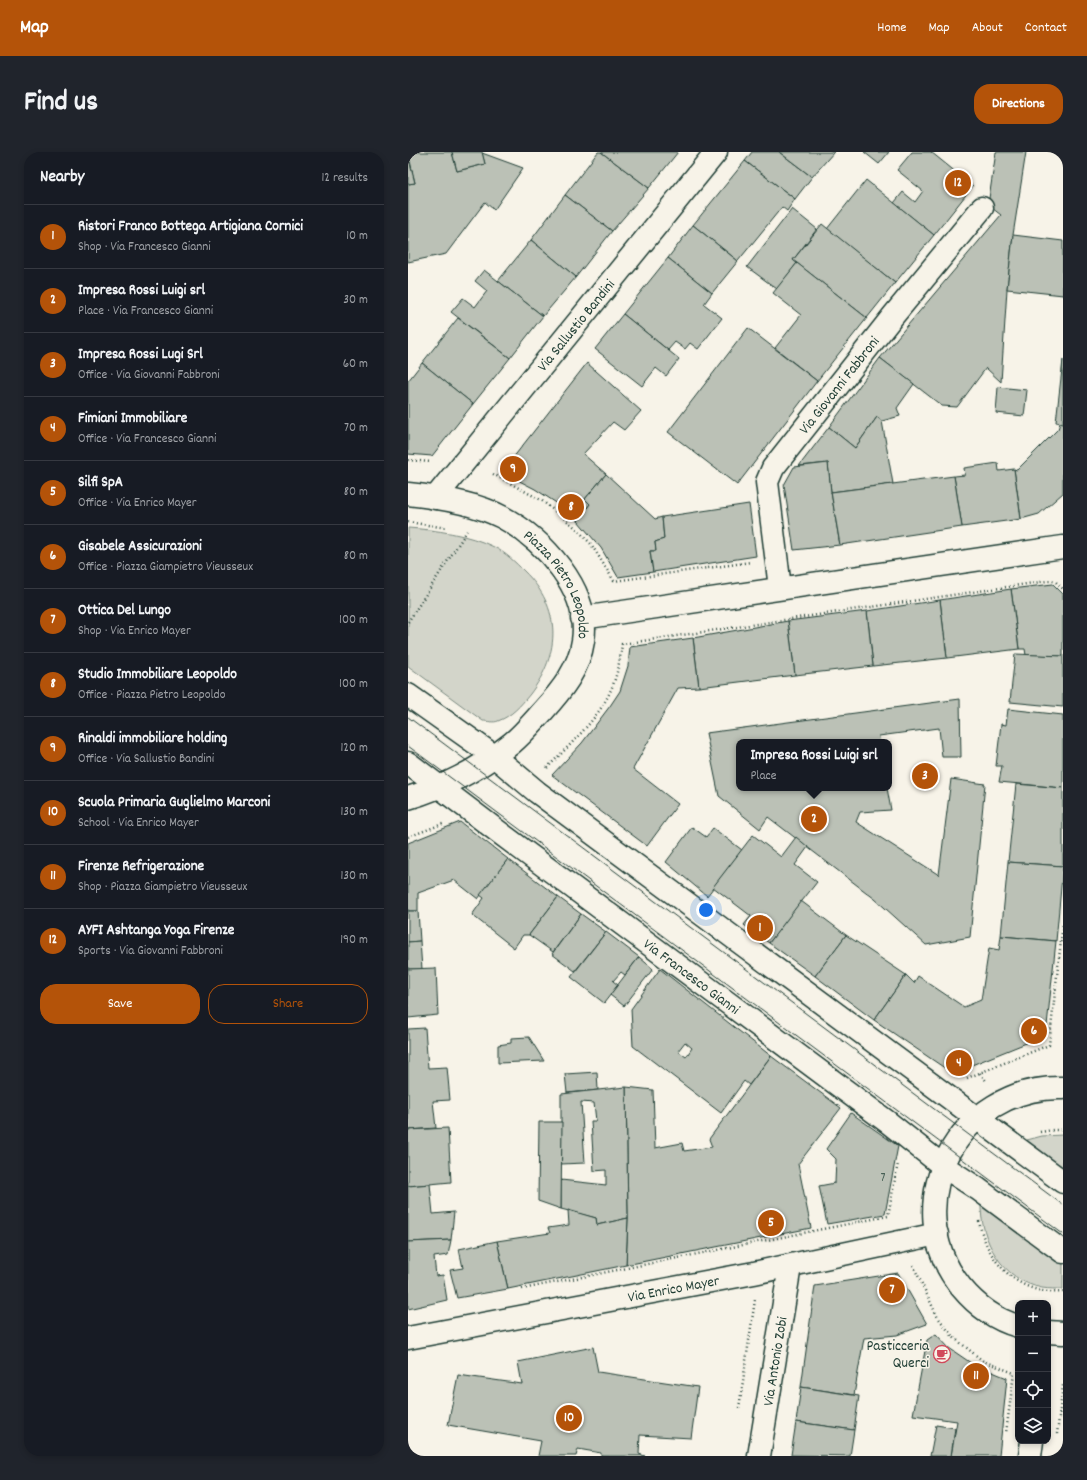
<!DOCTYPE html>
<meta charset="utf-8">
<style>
body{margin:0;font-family:Dekko,sans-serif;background:#20242c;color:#f1f3f6}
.controls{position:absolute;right:12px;bottom:12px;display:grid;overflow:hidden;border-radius:8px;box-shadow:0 2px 6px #0003}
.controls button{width:36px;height:36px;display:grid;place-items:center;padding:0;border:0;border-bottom:1px solid #363941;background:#171b24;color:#f1f3f6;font:20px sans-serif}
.you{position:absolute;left:298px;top:758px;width:14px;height:14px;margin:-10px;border:3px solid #fff;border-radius:50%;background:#1a73e8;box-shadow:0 0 0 6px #1a73e833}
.badge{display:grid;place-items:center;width:26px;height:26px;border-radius:50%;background:#b45309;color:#fff;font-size:13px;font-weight:700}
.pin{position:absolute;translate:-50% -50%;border:2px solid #fff;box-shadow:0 1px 4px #0006}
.popup{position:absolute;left:328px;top:587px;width:156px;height:52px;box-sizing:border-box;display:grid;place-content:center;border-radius:8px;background:#171b24;filter:drop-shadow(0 1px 3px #0005);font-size:13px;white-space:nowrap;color:#9ea1a6}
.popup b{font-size:15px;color:#f1f3f6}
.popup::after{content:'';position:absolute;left:50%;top:100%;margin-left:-8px;border:8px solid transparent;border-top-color:#171b24}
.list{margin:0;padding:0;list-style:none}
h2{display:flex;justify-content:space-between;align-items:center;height:52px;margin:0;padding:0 16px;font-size:17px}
h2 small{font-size:13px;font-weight:400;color:#9ea1a6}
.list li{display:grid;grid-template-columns:26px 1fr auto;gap:12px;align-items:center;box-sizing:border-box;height:64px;padding:0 16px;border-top:1px solid #363941}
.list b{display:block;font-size:15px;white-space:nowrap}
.list p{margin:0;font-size:13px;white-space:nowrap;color:#9ea1a6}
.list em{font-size:13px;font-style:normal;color:#9ea1a6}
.actions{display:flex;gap:8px;padding:12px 16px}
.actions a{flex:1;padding:9px 0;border:1px solid #b45309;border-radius:16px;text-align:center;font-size:14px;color:#b45309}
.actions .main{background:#b45309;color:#fff}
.icon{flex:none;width:22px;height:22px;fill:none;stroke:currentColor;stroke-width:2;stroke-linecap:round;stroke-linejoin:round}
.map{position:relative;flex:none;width:655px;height:1304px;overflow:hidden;border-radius:16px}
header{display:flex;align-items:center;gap:24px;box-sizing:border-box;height:56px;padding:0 20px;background:#b45309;color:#fff}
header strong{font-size:19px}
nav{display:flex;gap:22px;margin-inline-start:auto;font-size:14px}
.intro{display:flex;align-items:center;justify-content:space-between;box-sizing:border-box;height:96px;padding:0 24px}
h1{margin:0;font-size:28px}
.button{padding:10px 18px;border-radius:16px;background:#b45309;color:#fff;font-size:14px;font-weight:700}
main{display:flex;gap:24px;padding:0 24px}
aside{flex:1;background:#171b24;border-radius:16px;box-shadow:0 2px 6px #0003}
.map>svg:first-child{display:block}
.green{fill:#d3d5ca;stroke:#79897f}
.building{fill:#bbc1b6;stroke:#1f3d34;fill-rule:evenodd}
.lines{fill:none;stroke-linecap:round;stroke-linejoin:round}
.minor-casing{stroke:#1f3d34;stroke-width:25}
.path{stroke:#1f3d34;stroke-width:2.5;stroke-dasharray:1 3;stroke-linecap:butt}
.minor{stroke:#f7f3e8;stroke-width:22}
.tram{stroke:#1f3d34;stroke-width:1}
.labels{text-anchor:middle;stroke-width:3;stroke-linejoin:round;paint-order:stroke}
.number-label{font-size:13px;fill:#465e54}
.street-label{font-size:15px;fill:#1f3d34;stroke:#f7f3e8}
.poi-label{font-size:15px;fill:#1f3d34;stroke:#f7f3e8;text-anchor:end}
</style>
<header>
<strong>Map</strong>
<nav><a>Home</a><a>Map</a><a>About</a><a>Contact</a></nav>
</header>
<div class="intro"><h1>Find us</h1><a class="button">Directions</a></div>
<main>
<aside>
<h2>Nearby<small>12 results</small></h2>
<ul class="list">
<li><span class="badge">1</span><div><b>Ristori Franco Bottega Artigiana Cornici</b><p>Shop · Via Francesco Gianni</p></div><em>10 m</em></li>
<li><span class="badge">2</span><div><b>Impresa Rossi Luigi srl</b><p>Place · Via Francesco Gianni</p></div><em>30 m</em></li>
<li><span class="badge">3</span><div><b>Impresa Rossi Lugi Srl</b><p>Office · Via Giovanni Fabbroni</p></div><em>60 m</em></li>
<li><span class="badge">4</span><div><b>Fimiani Immobiliare</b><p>Office · Via Francesco Gianni</p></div><em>70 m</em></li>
<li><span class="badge">5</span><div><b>Silfi SpA</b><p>Office · Via Enrico Mayer</p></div><em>80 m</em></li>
<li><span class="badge">6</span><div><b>Gisabele Assicurazioni</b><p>Office · Piazza Giampietro Vieusseux</p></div><em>80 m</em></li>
<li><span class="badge">7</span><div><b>Ottica Del Lungo</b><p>Shop · Via Enrico Mayer</p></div><em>100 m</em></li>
<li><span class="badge">8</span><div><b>Studio Immobiliare Leopoldo</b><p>Office · Piazza Pietro Leopoldo</p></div><em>100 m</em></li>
<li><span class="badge">9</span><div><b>Rinaldi immobiliare holding</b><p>Office · Via Sallustio Bandini</p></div><em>120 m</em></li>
<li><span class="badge">10</span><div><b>Scuola Primaria Guglielmo Marconi</b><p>School · Via Enrico Mayer</p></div><em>130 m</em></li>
<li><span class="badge">11</span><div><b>Firenze Refrigerazione</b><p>Shop · Piazza Giampietro Vieusseux</p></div><em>130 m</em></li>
<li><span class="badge">12</span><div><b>AYFI Ashtanga Yoga Firenze</b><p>Sports · Via Giovanni Fabbroni</p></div><em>190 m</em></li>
</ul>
<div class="actions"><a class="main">Save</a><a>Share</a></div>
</aside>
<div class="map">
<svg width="655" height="1304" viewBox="0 0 655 1304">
<rect width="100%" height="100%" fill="#f7f3e8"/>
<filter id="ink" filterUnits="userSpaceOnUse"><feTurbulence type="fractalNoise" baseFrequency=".025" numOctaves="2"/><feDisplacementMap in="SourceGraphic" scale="8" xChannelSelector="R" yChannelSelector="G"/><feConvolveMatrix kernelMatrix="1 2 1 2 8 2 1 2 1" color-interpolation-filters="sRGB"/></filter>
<g filter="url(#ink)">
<!-- green -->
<g class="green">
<path d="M0 376C28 378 60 382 86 395 98 401 107 410 116 419 154 456 153 501 122 542 113 553 104 564 90 569 86 571 79 569 75 569L0 514Z"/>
<path d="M655 983V1015L619 988 634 984Z"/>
<path d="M573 1051 655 1111V1137C648 1137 641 1137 634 1136 594 1128 572 1088 573 1051Z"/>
</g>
<!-- building -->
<g class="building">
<path d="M0 0H44L49 19 77 12 74 1 115 16 86 58 77 50 38 102 0 110V32L7 31Z"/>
<path d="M44 0H74L77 12 49 19Z"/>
<path d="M190 0H193L241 36 204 79 157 43Z"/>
<path d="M193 0H270L241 36Z"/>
<path d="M344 0H371L404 25 387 47 337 9Z"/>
<path d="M371 0H426L404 25Z"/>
<path d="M456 0H481L471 12Z"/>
<path d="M504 0H523L565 34 526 83 486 51 495 40 507 50 515 39 489 18Z"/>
<path d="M588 0H618L605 83 599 137 593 230 578 216 549 255 534 254 472 206 593 63 580 53Z"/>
<path d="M0 4 7 31 0 32Z"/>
<path d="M337 9 387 47 379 59 374 55 330 109 285 73Z"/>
<path d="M458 28 526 83 487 131 419 77Z"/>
<path d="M157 43 204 79 168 125 123 88Z"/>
<path d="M384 57 409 77 385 108 389 111 369 137 339 115Z"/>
<path d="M414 72 487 131 459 166 385 108Z"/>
<path d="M285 73 330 109 304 141 260 106Z"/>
<path d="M605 83 655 89V143L599 137Z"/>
<path d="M123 88 168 125 135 164 90 129Z"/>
<path d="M260 106 304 141 296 152 314 166 290 197 282 191 277 197 267 190 260 198 215 162Z"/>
<path d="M389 111 459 166 409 229 367 196 393 163 365 141Z"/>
<path d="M76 118 135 164 102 206 43 160 55 146 67 155 79 139 67 129Z"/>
<path d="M215 162 271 207 258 224 248 216 234 234 187 197Z"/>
<path d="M50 166 102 206 65 252 14 211Z"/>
<path d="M340 176 409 229 329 333 260 280Z"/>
<path d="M472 206 506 232 489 256 492 264 474 269 469 265 447 296 421 275Z"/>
<path d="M655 208V271L648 270Z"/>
<path d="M14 211 65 252 24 304 0 302V229Z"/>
<path d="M179 211 233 259 216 278 205 270 175 302 198 322 177 347 182 352 170 369 153 354 127 337 94 320Z"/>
<path d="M590 235 619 238 616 264 588 261Z"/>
<path d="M469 265 474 269 485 332 423 340 420 311 391 314 421 275 447 296Z"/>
<path d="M652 271H655V341L631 362 613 367 606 317 609 318 650 277Z"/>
<path d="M420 311 423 340 432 393 386 398 376 333 386 315Z"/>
<path d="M590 311 591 319 606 317 613 367 554 375 546 324 557 323 556 316Z"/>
<path d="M198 322 247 367 254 365 256 387 247 390 248 399H242L245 420 210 425 193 396 170 369 182 352 177 347Z"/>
<path d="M546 324 554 375 432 393 423 340Z"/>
<path d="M341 352 348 404 245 420 242 399H248L247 390 256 387 254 365Z"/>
<path d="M645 432 655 442V504L618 503 617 497H611L603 437Z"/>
<path d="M603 437 611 497 539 506 532 448Z"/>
<path d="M532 448 539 506 465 514 459 459Z"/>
<path d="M459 459 465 514 387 523 380 469Z"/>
<path d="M380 469 387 523 291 535 285 486Z"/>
<path d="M285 486 291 535 270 536 225 617 270 652 239 694 144 623 174 591 202 554 212 539 220 514 222 495Z"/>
<path d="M607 502 655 504V555L602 550Z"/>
<path d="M552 547 553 605H534L531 576 471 584 472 590H331V636H479L483 658 452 660 448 670 531 723 543 627 577 632 562 785 518 793 467 747 360 665 352 677 311 644 298 581Z"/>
<path d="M600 557 655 563V636L591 630 594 614H588L593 572 598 573Z"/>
<path d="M608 632 655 636V714L600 710Z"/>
<path d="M52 670 100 707 70 747 46 728 10 741V759H0V691Z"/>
<path d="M284 675 298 685 305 676 334 698 299 744 258 710Z"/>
<path d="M345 683 373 705 388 685 400 695 387 713 409 730 361 791 336 773 343 764 305 735Z"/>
<path d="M100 707 150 745 121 783H115L106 796 64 763 76 746 72 743Z"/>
<path d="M600 710 655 714 648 789 593 784Z"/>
<path d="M150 745 173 762 145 800 121 783Z"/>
<path d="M393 749 438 783 407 824 361 791Z"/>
<path d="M0 759H10L12 789 0 790Z"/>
<path d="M173 762 198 780 167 819 144 802Z"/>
<path d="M198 780 231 805 217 823 213 820 205 829 210 833 196 851 163 825Z"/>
<path d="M438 783 498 823 466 868 407 824Z"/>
<path d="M593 784 648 789 638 883 544 921 466 868 498 823 506 831 510 824 556 855 573 848 581 796 591 798Z"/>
<path d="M12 789 14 817H0V790Z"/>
<path d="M231 805 245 817 216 854 202 843Z"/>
<path d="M28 816 30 863 0 866V817Z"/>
<path d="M252 817 363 904 341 933 336 929 313 961 225 894 223 857ZM277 890 284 896 278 905 270 899Z"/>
<path d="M17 876 20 916 39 915 42 948 25 949 28 976 0 978V877Z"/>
<path d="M121 885 136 909 90 911V893L103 891V886Z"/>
<path d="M363 904 433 956 390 1012 403 1076 218 1113 220 1066 218 935 245 938 247 996 274 991 276 999 304 995 301 987Z"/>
<path d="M189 920 190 938 159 941 157 922Z"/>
<path d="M218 935 220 1066 189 1073 188 1066 153 1057V1028L198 1033V1018L186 1019 183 969H188L186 951 173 950 177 1011 153 1012V942Z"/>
<path d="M443 961 490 994 477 1062 419 1072 411 1034 427 1031 428 1007 418 997Z"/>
<path d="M131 970H154L153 1057 130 1049Z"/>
<path d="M40 976 43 1030 0 1034V978Z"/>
<path d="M22 1032 25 1062 46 1060 43 1088 0 1090V1034Z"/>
<path d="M160 1058 188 1066 189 1073 220 1066 218 1113 100 1137 89 1089 142 1081 140 1076 161 1073Z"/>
<path d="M43 1088 40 1103 26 1105 28 1124 35 1123 39 1148 0 1157V1090Z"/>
<path d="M89 1089 100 1137 49 1146 42 1118 55 1116 51 1097Z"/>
<path d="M490 1121 519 1172 489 1183 456 1186 446 1243 393 1235 407 1134Z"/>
<path d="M528 1182 541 1196 563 1211 599 1226 591 1304H543L549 1269 505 1263 519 1188Z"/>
<path d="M185 1195 190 1220 290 1235 283 1286 232 1283 231 1302 237 1304H193V1301L170 1297 168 1304H130L133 1289 40 1273 50 1223 114 1232 110 1210Z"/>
<path d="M393 1235 451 1244 446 1278 388 1270Z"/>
<path d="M388 1270 446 1278 442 1304 383 1303Z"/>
<path d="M528 1273 547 1276 543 1304H522Z"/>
</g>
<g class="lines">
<!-- minor casing -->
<g class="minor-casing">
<g id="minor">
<path id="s1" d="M0 342C29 345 67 351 94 365 135 387 183 438 175 489 171 517 154 538 135 559 125 570 115 582 104 591 73 616 37 635 0 646"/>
<path id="s2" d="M27 346 308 0"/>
<path id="s3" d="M372 436 359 330 365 316 485 164 574 56"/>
<path d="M174 466 655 395"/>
<path d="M0 543 86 604 129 640 655 1030"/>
<path id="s4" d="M0 611 96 684 481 971 535 1014 570 1037 655 1100"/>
<path d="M610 1174C588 1168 568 1153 553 1135 487 1052 551 933 655 936"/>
<path d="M640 1180 655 1181"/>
<path id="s5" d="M0 1186 346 1121 529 1082"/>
<path id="s6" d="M351 1304 382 1114"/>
<path d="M622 1304 624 1289"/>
</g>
</g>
<!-- path -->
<g class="path">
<path d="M0 308 23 310"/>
<path d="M85 322 133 348 168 376 183 392 206 429 343 410"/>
<path d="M0 370 39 376"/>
<path d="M0 470 59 379"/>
<path d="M139 616C161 593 188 570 202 540 209 525 212 508 214 492L639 429H647L655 437"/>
<path d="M0 685 37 671"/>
<path d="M572 921 579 930"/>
<path d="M559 926 641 893 655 771"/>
<path d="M632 980 645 978H655"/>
<path d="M571 1069C578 1109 611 1144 655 1140"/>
<path d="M505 1113 529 1164 545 1185 575 1209 606 1221 598 1281"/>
<path d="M114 1137 480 1064 490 1011"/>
<path d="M331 1256 347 1148 345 1149"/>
<path d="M649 1282 655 1233"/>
</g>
<!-- minor -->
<use href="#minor" class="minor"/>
<!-- tram -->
<g class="tram">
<path d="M0 565 655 1053"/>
<path d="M0 594 655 1082"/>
</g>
</g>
</g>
<!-- icons -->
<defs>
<g id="cafe-ring" transform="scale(0.9)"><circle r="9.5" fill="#f7f3e8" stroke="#d1495b" stroke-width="1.5"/><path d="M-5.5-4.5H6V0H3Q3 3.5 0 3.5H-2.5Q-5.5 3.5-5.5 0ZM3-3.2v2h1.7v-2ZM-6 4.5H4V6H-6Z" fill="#d1495b"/></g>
</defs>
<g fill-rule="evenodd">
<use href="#cafe-ring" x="534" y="1202"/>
</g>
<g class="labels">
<!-- number labels -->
<g class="number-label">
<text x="475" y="1029">7</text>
</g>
<!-- street labels -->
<g class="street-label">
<text dy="5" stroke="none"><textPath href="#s2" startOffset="223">Via Sallustio Bandini</textPath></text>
<text dy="5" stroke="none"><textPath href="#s3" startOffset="228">Via Giovanni Fabbroni</textPath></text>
<text dy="5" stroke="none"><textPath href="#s1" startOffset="189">Piazza Pietro Leopoldo</textPath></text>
<text dy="5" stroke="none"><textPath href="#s4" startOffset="355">Via Francesco Gianni</textPath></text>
<text dy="5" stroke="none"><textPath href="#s5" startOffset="270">Via Enrico Mayer</textPath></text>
<text dy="5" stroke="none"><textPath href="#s6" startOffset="96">Via Antonio Zobi</textPath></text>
</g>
<!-- poi labels -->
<g class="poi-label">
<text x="521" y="1198">Pasticceria<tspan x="521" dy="17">Querci</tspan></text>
</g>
</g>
</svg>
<div class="controls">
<button>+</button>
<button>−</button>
<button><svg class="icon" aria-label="locate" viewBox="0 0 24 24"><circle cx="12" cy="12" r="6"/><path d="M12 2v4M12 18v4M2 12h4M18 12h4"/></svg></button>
<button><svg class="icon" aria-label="layers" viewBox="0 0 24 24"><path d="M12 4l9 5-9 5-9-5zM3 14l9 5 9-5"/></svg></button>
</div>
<div class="you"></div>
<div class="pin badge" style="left:352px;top:776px">1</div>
<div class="pin badge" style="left:406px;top:667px">2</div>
<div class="popup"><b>Impresa Rossi Luigi srl</b>Place</div>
<div class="pin badge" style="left:517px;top:624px">3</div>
<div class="pin badge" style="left:551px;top:911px">4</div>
<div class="pin badge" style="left:363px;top:1071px">5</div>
<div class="pin badge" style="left:626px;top:879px">6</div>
<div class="pin badge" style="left:484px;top:1138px">7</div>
<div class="pin badge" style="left:163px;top:355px">8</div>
<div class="pin badge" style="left:105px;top:317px">9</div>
<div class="pin badge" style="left:161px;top:1266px">10</div>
<div class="pin badge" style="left:568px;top:1224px">11</div>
<div class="pin badge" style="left:550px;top:31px">12</div>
</div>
</main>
